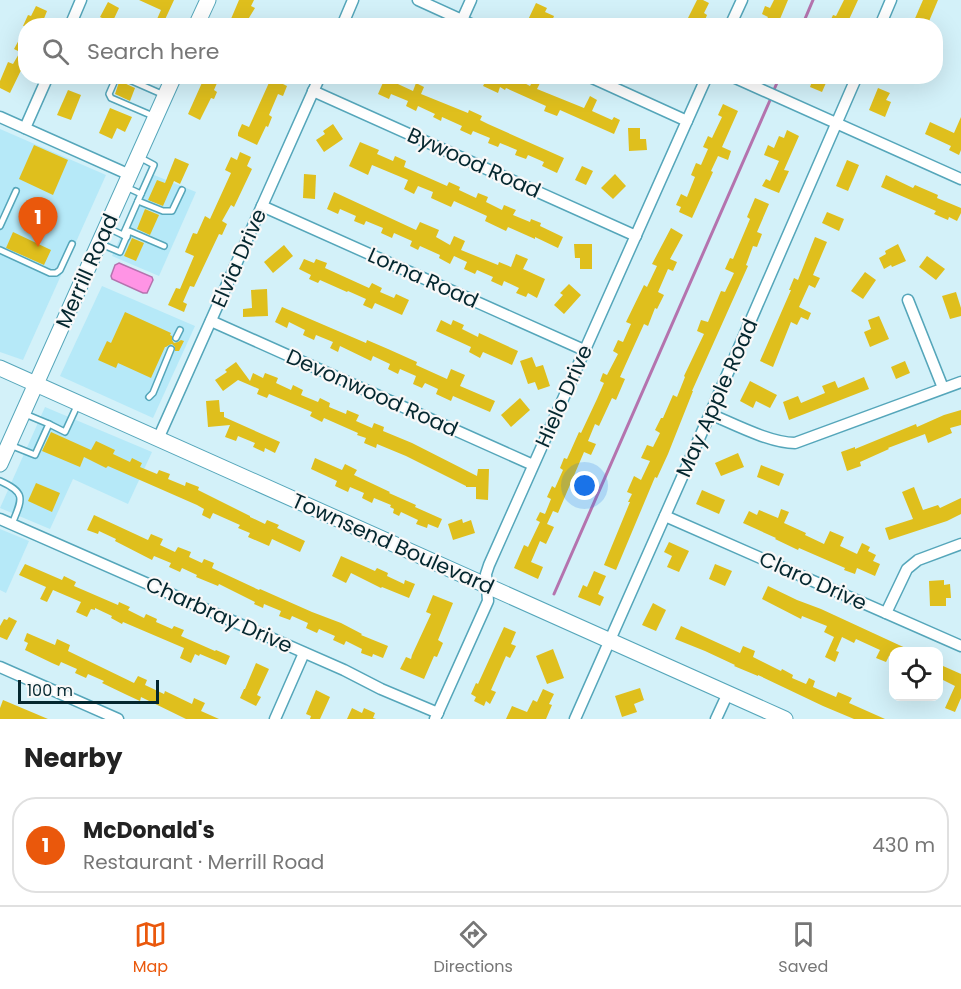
<!DOCTYPE html>
<meta charset="utf-8">
<style>
body{margin:0;font-family:Poppins,sans-serif;background:#f2f2f2;color:#222}
.controls{position:absolute;right:18px;bottom:18px;display:grid;overflow:hidden;border-radius:12px;box-shadow:0 6px 24px #0002}
.controls button{width:54px;height:54px;display:grid;place-items:center;padding:0;border:0;border-bottom:2px solid #e0e0e0;background:#fff;color:#222;font:30px sans-serif}
.scale{position:absolute;left:18px;bottom:15px;width:141px;box-sizing:border-box;padding-left:6px;border:3px solid #04272f;border-top:0;font-size:16px;line-height:21px;white-space:nowrap;color:#04272f;-webkit-text-stroke:4px #f8f8f8;paint-order:stroke}
.you{position:absolute;left:585px;top:486px;width:21px;height:21px;margin:-15px;border:4px solid #fff;border-radius:50%;background:#1a73e8;box-shadow:0 0 0 9px #1a73e833}
.badge{display:grid;place-items:center;width:39px;height:39px;border-radius:50%;background:#ea580c;color:#fff;font-size:20px;font-weight:700}
.pin{position:absolute;translate:-50% -50px;filter:drop-shadow(0 2px 3px #0008)}
.pin::after{content:'';position:absolute;top:32px;width:21px;height:18px;background:inherit;clip-path:polygon(0 0,100% 0,50% 100%)}
.list{margin:0;padding:0;list-style:none}
h2{display:flex;justify-content:space-between;align-items:center;height:78px;margin:0;padding:0 24px;font-size:26px}
h2 small{font-size:20px;font-weight:400;color:#767676}
.list li{display:grid;grid-template-columns:39px 1fr auto;gap:18px;align-items:center;box-sizing:border-box;height:96px;margin:0 12px 12px;padding:0 12px;border:2px solid #e0e0e0;border-radius:24px}
.list b{display:block;font-size:22px;white-space:nowrap}
.list p{margin:0;font-size:20px;white-space:nowrap;color:#767676}
.list em{font-size:20px;font-style:normal;color:#767676}
.icon{flex:none;width:33px;height:33px;fill:none;stroke:currentColor;stroke-width:2;stroke-linecap:round;stroke-linejoin:round}
.map{position:relative;flex:none;width:961px;height:719px;overflow:hidden}
.search{position:absolute;background:#fff;box-shadow:0 6px 24px #0002;left:18px;right:18px;top:18px;height:66px;display:flex;align-items:center;gap:15px;box-sizing:border-box;padding:0 21px;border-radius:24px;color:#767676;font-size:22px}
.sheet{height:186px;background:#fff}
nav{display:flex;justify-content:space-around;align-items:center;box-sizing:border-box;height:84px;border-top:2px solid #e0e0e0;background:#fff;font-size:16px;color:#767676}
nav a{display:grid;justify-items:center;gap:3px}
nav .on{color:#ea580c}
.map>svg:first-child{display:block}
.built{fill:#b6e9f8}
.water{fill:#ff94e5;stroke:#b473ae;stroke-width:1.5}
.lines{fill:none;stroke-linecap:round;stroke-linejoin:round}
.stream{stroke:#b473ae;stroke-width:3}
.building{fill:#dfbf1d}
.lane-casing{stroke:#55a6ba;stroke-width:8}
.street-casing{stroke:#55a6ba;stroke-width:13}
.secondary-casing{stroke:#55a6ba;stroke-width:17}
.lane{stroke:#fff;stroke-width:5}
.street{stroke:#fff;stroke-width:10}
.secondary{stroke:#fff;stroke-width:15}
.labels{text-anchor:middle;stroke-width:4.5;stroke-linejoin:round;paint-order:stroke}
.street-label{font-size:21px;fill:#04272f;stroke:#f8f8f8}
</style>
<div class="map">
<svg width="961" height="719" viewBox="0 0 961 719">
<rect width="100%" height="100%" fill="#d3f1f9"/>
<!-- built -->
<g class="built">
<path d="M0 129 106 175 23 360 0 352Z"/>
<path d="M149 173 196 192 159 276 112 256Z"/>
<path d="M102 286 195 326 153 418 60 376Z"/>
<path d="M45 407 152 452 128 504 73 479 50 529 0 508Z"/>
<path d="M0 529 29 541 6 593 0 590Z"/>
</g>
<!-- water -->
<path class="water" d="M119 263 152 277 153 280 147 293H143L112 279 111 276 115 265Z"/>
<g class="lines">
<!-- stream -->
<g class="stream">
<path d="M802 26 813 0"/>
<path d="M773 92 780 76"/>
<path d="M554 594 771 98"/>
</g>
</g>
<!-- building -->
<g class="building">
<path d="M139 0H174L162 26H154L161 10Z"/>
<path d="M239 0H254L251 6 255 8 244 26H228Z"/>
<path d="M697 0H703L709 3 704 13 707 15 703 25 688 18Z"/>
<path d="M774 0H788L777 26H763L768 17 762 14 765 6 770 8Z"/>
<path d="M844 0H858L846 26H828L833 15 836 16Z"/>
<path d="M923 0H938L927 26H919L913 23Z"/>
<path d="M108 2 119 8 112 23 100 17Z"/>
<path d="M536 3 547 8 545 12 554 16 550 26H534L527 22Z"/>
<path d="M36 6 47 11 41 26H23L28 15 31 16Z"/>
<path d="M26 27V60L10 93 0 88V81L8 62 13 64 20 52 14 49Z"/>
<path d="M205 76H220L214 90 217 92 214 99 211 98 200 120 188 114Z"/>
<path d="M272 76H278L285 79 283 84 287 86 283 96 278 94 269 115 272 117 268 127 266 126 257 145 238 136V133L242 124 249 127Z"/>
<path d="M488 76H511L530 86 533 80 540 83 537 89 584 108 590 96 597 100 592 111 612 120 614 117 620 120 614 134 560 110 557 116 544 111 546 106 506 88 505 90 500 87 498 93 483 86Z"/>
<path d="M814 76H829L822 92 810 87Z"/>
<path d="M385 78 413 91 416 83 424 87 421 94 468 113 469 110 482 116 480 120 488 124 564 158 557 173 542 166 544 162 528 155 526 159 515 155 517 150 500 143 498 147 488 143 490 138 473 131 471 135 460 130 462 126 442 117 441 121 433 117 435 114 418 106 416 111 406 106 408 101 391 94 389 99 378 94Z"/>
<path d="M119 82H122L135 88 130 101 115 94Z"/>
<path d="M878 88 890 93 886 100 891 102 885 117 869 110Z"/>
<path d="M68 90 81 95 71 120 57 115Z"/>
<path d="M723 104 738 111 722 147 731 151 728 160 718 156 711 171 713 172 692 218 679 212 681 207 676 205 681 194 687 197 695 177 691 175 696 163 701 165 708 149 703 147 708 136 712 138 722 117 718 115Z"/>
<path d="M110 108 132 117 125 132 117 128 112 139 99 133Z"/>
<path d="M961 117V150L959 155 949 150 951 146 925 134 930 122 954 133Z"/>
<path d="M333 124 343 139 324 152 316 140 325 134 323 131Z"/>
<path d="M628 128H640V139H646L647 150 629 151Z"/>
<path d="M787 130 799 136 784 170 789 171 779 193 762 186 766 179 770 181 779 161 764 155 768 145 774 148 779 136 784 138Z"/>
<path d="M360 142 379 150 377 154 393 161 395 156 406 161 404 167 447 186 449 182 460 187 459 190 476 198 478 193 488 197 486 202 502 210 504 205 516 210 513 215 530 222 531 219 541 223 540 226 563 237 558 248 535 237V239L508 227 506 231 485 221 487 216 454 201 451 207 431 198 433 192 418 186 414 194 404 189 408 180 372 165 368 175 349 166Z"/>
<path d="M34 145 68 160 53 195 19 179Z"/>
<path d="M240 152 251 157 247 166 252 169 234 207 231 205 222 221 227 224 222 235 219 234 194 287 190 286 183 302 187 304 184 312 168 305 176 288 180 289 194 256 185 252 193 233 197 234 205 216 210 219 231 173 225 170 231 157 237 160Z"/>
<path d="M175 158 189 164 180 184 174 181 163 206 148 200 157 180 165 183Z"/>
<path d="M847 160 859 165 848 191 836 186Z"/>
<path d="M582 166 593 171 586 185 575 180Z"/>
<path d="M304 174 316 175 315 199 303 198Z"/>
<path d="M615 174 626 186 613 199 601 188Z"/>
<path d="M886 175 913 188 915 185 938 195 937 198 961 208V213L957 221 949 217 948 220 934 214 936 211 881 187Z"/>
<path d="M334 192 416 230 420 222 439 230 436 237 450 245 454 236 465 241 461 250 498 265 499 262 511 267 516 254 528 259 523 269 545 279 537 298 528 293 526 297 516 293 519 288 504 281 502 286 491 281 493 277 477 270 475 274 464 269 467 262 454 256 450 264 439 258 440 255 420 246 418 250 410 246 412 241 394 233 392 238 381 233 383 228 366 221 364 225 354 221 356 216 340 209 338 214 327 209Z"/>
<path d="M755 198 769 204 757 232 762 234 757 247 753 246 746 265 748 266 692 391H693L668 454 657 478 655 477 616 570 604 565 630 502H628L632 494 627 492 634 476 641 480 650 461 641 458 647 445 653 447 660 433 655 430 661 418H663L673 395 677 397 685 377 684 376 704 334 697 331 701 320 708 322 721 291 725 292 734 273 725 269 730 258 733 259 750 219 747 217Z"/>
<path d="M145 209 159 215 150 235 137 229Z"/>
<path d="M827 212 844 219 839 231 822 223Z"/>
<path d="M671 228 683 235 670 259 677 262 673 271 668 269 658 292 664 295 657 309 655 308 648 326 644 324 620 377 625 379 616 400 612 398 599 426 595 424 588 441 596 444 591 455 584 452 558 513 553 511 547 524 554 527 546 544 540 541 531 562 543 567 538 579 514 568 524 545 528 547 540 522 536 520 540 512 545 514 551 499 547 497 552 486 555 488 563 470 560 468 564 458 567 459 579 432 581 433 597 399 604 383 600 381 603 373 607 375 618 354 613 351 618 340 623 342 631 324 626 322 644 285 647 287 657 266 652 264Z"/>
<path d="M13 232 51 250 44 265 6 248Z"/>
<path d="M815 237 827 242 813 275 820 278 815 288 809 285 799 307 811 313 808 320 801 317 797 325 791 322 773 367 760 361 791 290H789L794 278 798 280Z"/>
<path d="M132 238 144 243 136 261 124 256Z"/>
<path d="M574 244H592V269H580V258H575Z"/>
<path d="M898 244 906 261 892 267 891 265 884 269 879 258 886 254 885 251Z"/>
<path d="M284 245 293 256 273 273 264 262Z"/>
<path d="M927 256 945 269 936 280 919 267Z"/>
<path d="M304 259 314 263 316 259 327 263 325 268 369 288 372 283 382 288 380 292 394 298 396 294 409 300 402 315 375 303 372 309 363 305 366 299 348 291 347 292 320 280 318 283 309 279 311 275 299 269Z"/>
<path d="M865 272 876 280 863 299 851 291Z"/>
<path d="M569 284 581 295 564 314 554 305 563 295 560 293Z"/>
<path d="M267 289 268 316 243 317V309L252 308 251 290Z"/>
<path d="M956 292 961 308V316L950 319 942 296Z"/>
<path d="M282 307 366 343 367 340 388 349 417 362 416 365 447 379 451 369 465 375 460 386 495 401 490 412 453 396 451 401 436 394 438 389 425 383 422 388 413 384 416 376 400 369 398 374 388 369 390 364 373 356 371 361 340 346 338 352 330 348 333 342 316 335 314 340 303 335 305 330 289 322 287 328 275 322Z"/>
<path d="M125 312 171 333 170 335 172 336V340L174 343 178 342 181 340 184 341 179 351H175V347L172 344 169 345 166 347H165L151 378 118 363 116 368 98 360 107 341 111 343Z"/>
<path d="M879 316 889 339 870 347 864 332 871 329 868 320Z"/>
<path d="M441 320 451 325 453 320 464 325 462 329 478 337 479 333 518 351 512 365 483 352 480 358 469 352 471 347 436 331Z"/>
<path d="M532 357 536 367 543 365 550 386 538 390 535 382 528 384 520 361Z"/>
<path d="M905 361 910 373 896 379 891 367Z"/>
<path d="M236 362 250 381 253 373 263 378 265 373 278 378 276 383 291 390 293 385 303 390 301 395 318 402 320 398 330 403 329 407 346 414 347 410 359 415 356 421 372 428 374 423 384 427 383 431 412 443 477 476 478 469H489L488 500 476 499V487H466V486L406 456 377 444 376 448 364 443 366 438 357 435 358 433 324 418 322 422 310 416 312 412 269 394 267 398 257 394 259 389 238 380 223 391 215 380 227 372 225 370Z"/>
<path d="M864 377 869 389 789 420 783 402 798 396 801 403 825 393 822 386 835 381 838 388Z"/>
<path d="M750 381 777 395 770 408 756 401 753 408 740 401Z"/>
<path d="M520 398 530 410 511 427 501 415Z"/>
<path d="M219 400 220 412H224V417L280 442 275 453 265 448 264 452 253 447 255 443 238 436 236 441 225 437 230 425 208 427 206 401Z"/>
<path d="M961 410V425L950 428 952 433 928 443 925 434 888 448 889 449 860 462 861 466 847 471 841 452 855 447V449L916 424 917 427 944 415Z"/>
<path d="M51 432 91 450 96 441 115 450 113 454 130 462 132 458 142 463 140 467 157 474 159 470 170 474 168 479 185 486 186 482 199 487 198 490 250 516V517L265 524 267 520 279 525 277 528 305 541 300 552 272 539 269 546 248 537 250 533 238 528 240 525 213 513 210 519 202 515 204 509 197 505 108 466 106 468 84 457 80 467 42 451Z"/>
<path d="M738 453 744 467 721 476 715 463Z"/>
<path d="M315 458 342 470 345 464 357 470 354 475 390 492 389 493 416 505 415 507 442 519 438 528 428 524 427 528 416 524 418 520 401 512 399 516 393 513 394 509 390 507 391 505 374 498 372 503 362 498 364 493 350 487 348 492 335 486 337 481 311 469Z"/>
<path d="M761 465 784 474 779 486 757 477Z"/>
<path d="M36 483 60 493 52 512 28 501Z"/>
<path d="M914 487 923 510 938 505 940 508 961 498V514L947 521 889 540 885 528 913 519 902 492Z"/>
<path d="M702 490 725 500 719 514 696 504Z"/>
<path d="M781 509 789 512 784 523 806 533 805 535 824 544 830 531 844 537 840 546 857 554 862 543 870 547 868 551 876 555 873 561 880 564 875 576 857 568 855 574 844 570 845 568 799 548 798 550 775 539 776 538 743 523 749 511 757 515 759 510 778 518Z"/>
<path d="M94 515 148 540 151 534 163 539 160 545 175 552 178 547 191 552 189 557 202 563 204 559 214 563 212 568 259 590 260 589 312 612 341 623 362 634 361 635 388 646 383 658 373 654 372 657 361 653 362 649 346 641 344 645 333 640 335 636 319 629 317 633 306 628 308 623 292 616 290 620 279 616 281 611 264 604 263 608 254 604 255 602 219 584 218 586 196 577 197 575 182 568 180 572 169 567 171 563 154 556 152 560 115 541 116 539 99 531 98 534 87 530Z"/>
<path d="M462 519 463 523 471 520 475 533 453 540 448 524Z"/>
<path d="M669 542 689 551 679 572 667 567 672 556 664 552Z"/>
<path d="M341 556 375 571 377 568 388 573 387 576 404 584 405 580 415 584 409 598 382 587 381 588 351 573 346 583 332 576Z"/>
<path d="M25 564 62 580 64 576 76 582 74 586 118 605 119 602 130 607 128 610 144 618 146 614 157 619 156 622 172 629 174 626 184 630 181 636 215 651 216 650 230 656 226 665 200 654 199 656 195 654 191 663 180 658 184 648 123 622 122 624 111 618 112 616 95 608V610L91 609 87 617 76 612 81 602 53 590 47 602 40 599 46 587 19 575Z"/>
<path d="M715 564 732 571 725 586 709 579Z"/>
<path d="M594 571 606 576 598 594 604 597 600 606 578 597 583 585 587 587Z"/>
<path d="M944 580V585L950 584 951 598H946V606H930L929 581Z"/>
<path d="M768 586 797 600 821 609 912 651H894V658L889 656 886 662 876 658 880 650 856 639 854 643 842 637 836 651 839 652 835 662 825 657 834 637 824 632 827 626 802 616 801 619 762 599Z"/>
<path d="M433 595 453 603 438 640 443 643 437 657 434 656 424 679 400 669 406 657 411 659 412 655 431 614 426 612Z"/>
<path d="M653 603 666 610 656 631 642 625Z"/>
<path d="M9 617 17 621 7 640 0 637V626L4 619 7 620Z"/>
<path d="M681 626 740 653 743 646 755 651 753 657 781 671 782 669 793 675 792 678 806 684 809 678 815 681 813 687 836 697 838 692 852 698 849 703 885 719H854L823 706 758 675V676L734 666 735 665 705 651 675 639Z"/>
<path d="M504 627 516 632 511 644 516 646 510 658 506 656 491 690 496 692 490 704 486 701 484 706 474 701 476 697 471 694 476 683 478 684Z"/>
<path d="M27 633 55 645 57 639 70 645 68 651 134 683 138 676 147 680 145 685 164 694 165 691 192 704 194 698 205 703 201 711 219 719H186L141 697 140 701 127 695 102 683 104 681 88 674 86 678 75 673 77 669 61 662 59 666 52 663 25 650 28 643 24 641Z"/>
<path d="M553 649 564 678 547 684 536 656Z"/>
<path d="M256 663 269 669 257 695 261 697 256 706 240 698 244 689H245Z"/>
<path d="M943 666 961 674V673V698L955 712 945 708 955 686 939 678Z"/>
<path d="M640 688 644 700 634 704 637 712 622 717 615 696Z"/>
<path d="M543 689 554 694 549 704 552 705 546 719H506L512 706 527 712 533 700 537 702Z"/>
<path d="M316 690 330 697 320 719H310L311 716 306 714Z"/>
<path d="M3 700 48 719H0V708Z"/>
<path d="M352 708 362 713 364 708 375 713 373 718 376 719H347Z"/>
</g>
<g class="lines">
<!-- lane casing -->
<g class="lane-casing">
<g id="lane">
<path d="M153 116 111 98 109 94 116 78 123 77 164 95"/>
<path d="M139 157 154 165 141 194"/>
<path d="M138 201 163 211H172L182 190"/>
<path d="M0 226 16 191"/>
<path d="M108 228 127 237"/>
<path d="M123 235 141 194 126 187"/>
<path d="M101 244 120 252 129 231 164 246"/>
<path d="M0 250 50 273H56L60 270 72 244"/>
<path d="M176 338 180 330"/>
<path d="M149 397 153 393 171 349"/>
<path d="M49 424 65 432 77 406"/>
<path d="M10 445 35 455 49 424 25 414"/>
<path d="M0 481C27 493 22 499 12 524"/>
</g>
</g>
<!-- street casing -->
<g class="street-casing">
<g id="street">
<path d="M418 0 475 26"/>
<path d="M462 20 471 0"/>
<path d="M70 26 81 0"/>
<path d="M342 26 353 0"/>
<path d="M730 26 742 0"/>
<path d="M880 26 891 0"/>
<path d="M588 76 687 121"/>
<path d="M731 76 961 179"/>
<path d="M313 91 636 236"/>
<path d="M0 117 130 175"/>
<path d="M25 128 48 76"/>
<path d="M262 206 584 350"/>
<path d="M908 300 943 388"/>
<path d="M211 321 533 465"/>
<path d="M710 414C734 424 770 443 795 443L961 382"/>
<path d="M158 439 320 76"/>
<path d="M665 516 961 646"/>
<path d="M0 519 344 670 381 689 438 713"/>
<path d="M886 613 907 569 918 560 961 544"/>
<path d="M0 667 118 719"/>
<path d="M275 719 304 653"/>
<path d="M435 719 488 601 486 574 489 565 707 76"/>
<path d="M575 719 710 414 857 76"/>
<path d="M716 719 728 693"/>
</g>
</g>
<!-- secondary casing -->
<g class="secondary-casing">
<g id="secondary">
<path d="M196 26 208 0"/>
<path d="M0 368 785 719"/>
<path d="M0 464 174 76"/>
</g>
</g>
<!-- lane -->
<use href="#lane" class="lane"/>
<!-- street -->
<use href="#street" class="street"/>
<!-- secondary -->
<use href="#secondary" class="secondary"/>
</g>
<g class="labels">
<!-- street labels -->
<g class="street-label">
<text transform="translate(474 163) rotate(24)" y="7">Bywood Road</text>
<text transform="translate(239 258) rotate(-66)" y="7">Elvia Drive</text>
<text transform="translate(87 271) rotate(-66)" y="7">Merrill Road</text>
<text transform="translate(423 278) rotate(24)" y="7">Lorna Road</text>
<text transform="translate(372 393) rotate(24)" y="7">Devonwood Road</text>
<text transform="translate(564 396) rotate(-66)" y="7">Hielo Drive</text>
<text transform="translate(717 398) rotate(-66)" y="7">May Apple Road</text>
<text transform="translate(393 544) rotate(24)" y="7">Townsend Boulevard</text>
<text transform="translate(813 581) rotate(24)" y="7">Claro Drive</text>
<text transform="translate(219 615) rotate(24)" y="7">Charbray Drive</text>
</g>
</g>
</svg>
<div class="controls">
<button><svg class="icon" aria-label="locate" viewBox="0 0 24 24"><circle cx="12" cy="12" r="6"/><path d="M12 2v4M12 18v4M2 12h4M18 12h4"/></svg></button>
</div>
<div class="scale">100 m</div>
<div class="you"></div>
<div class="pin badge" style="left:38px;top:247px">1</div>
<div class="search"><svg class="icon" aria-label="search" viewBox="0 0 24 24"><circle cx="10" cy="10" r="6"/><path d="M15 15l6 6"/></svg>Search here</div>
</div>
<section class="sheet">
<h2>Nearby<small></small></h2>
<ul class="list">
<li><span class="badge">1</span><div><b>McDonald's</b><p>Restaurant · Merrill Road</p></div><em>430 m</em></li>
</ul>
</section>
<nav>
<a class="on"><svg class="icon" aria-label="map" viewBox="0 0 24 24"><path d="M3 6l6-2 6 2 6-2v14l-6 2-6-2-6 2zM9 4v14M15 6v14"/></svg>Map</a>
<a><svg class="icon" aria-label="directions" viewBox="0 0 24 24"><path d="M12 3l9 9-9 9-9-9zM9 14v-3h6M13 9l2 2-2 2"/></svg>Directions</a>
<a><svg class="icon" aria-label="saved" viewBox="0 0 24 24"><path d="M7 4h10v16l-5-4-5 4z"/></svg>Saved</a>
</nav>
